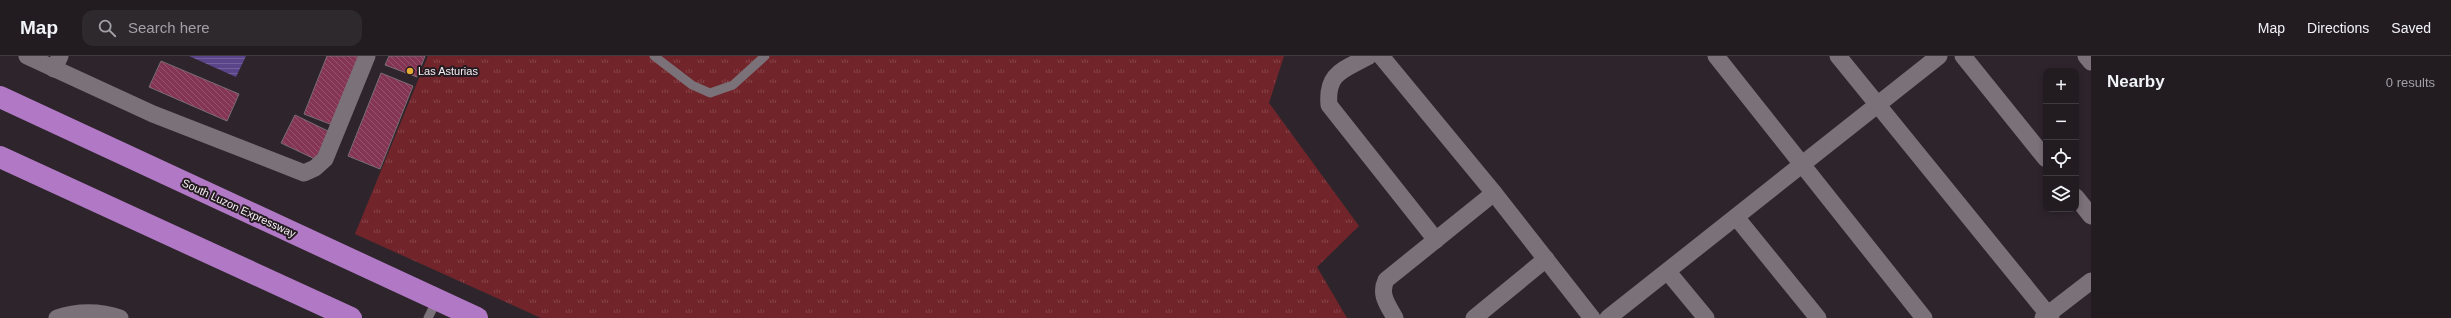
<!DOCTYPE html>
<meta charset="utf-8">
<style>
body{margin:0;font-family:Arial,sans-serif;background:#2e292d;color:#f1f3f6}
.controls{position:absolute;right:12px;top:12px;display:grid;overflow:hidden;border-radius:8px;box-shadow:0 2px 6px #0003}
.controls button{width:36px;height:36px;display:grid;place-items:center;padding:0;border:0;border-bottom:1px solid #3f3a3e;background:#221c20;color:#f1f3f6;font:20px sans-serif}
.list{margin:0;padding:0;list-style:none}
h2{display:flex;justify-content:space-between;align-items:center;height:52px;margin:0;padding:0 16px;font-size:17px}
h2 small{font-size:13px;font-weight:400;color:#a2a1a5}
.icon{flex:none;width:22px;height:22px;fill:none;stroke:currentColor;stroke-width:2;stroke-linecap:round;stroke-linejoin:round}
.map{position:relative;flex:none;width:2091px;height:262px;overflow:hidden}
header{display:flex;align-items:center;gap:24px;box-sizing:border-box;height:56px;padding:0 20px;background:#221c20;border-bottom:1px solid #3f3a3e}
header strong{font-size:19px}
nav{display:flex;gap:22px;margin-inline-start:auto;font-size:14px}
.search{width:280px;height:36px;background:#2e292d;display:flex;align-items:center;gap:10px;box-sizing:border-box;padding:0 14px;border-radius:12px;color:#a2a1a5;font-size:15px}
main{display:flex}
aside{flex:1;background:#221c20}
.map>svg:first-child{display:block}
.grass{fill:url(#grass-tufts)}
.water{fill:url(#water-rules)}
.building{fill:url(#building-back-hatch);stroke:#7a6d71}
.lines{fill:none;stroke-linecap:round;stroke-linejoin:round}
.service{stroke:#7b7178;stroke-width:9}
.minor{stroke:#7b7178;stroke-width:17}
.motorway{stroke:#b179c5;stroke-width:22}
.poi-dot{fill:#e4ad35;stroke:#241b21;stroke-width:1.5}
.labels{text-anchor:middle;stroke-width:4;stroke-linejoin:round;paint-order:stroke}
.poi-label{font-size:11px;fill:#f5eff3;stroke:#241b21;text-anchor:start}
.street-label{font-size:11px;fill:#f5eff3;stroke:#241b21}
</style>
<header>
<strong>Map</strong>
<div class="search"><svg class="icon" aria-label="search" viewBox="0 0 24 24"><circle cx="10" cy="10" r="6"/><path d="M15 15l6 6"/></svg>Search here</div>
<nav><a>Map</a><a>Directions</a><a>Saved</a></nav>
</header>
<main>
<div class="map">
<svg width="2091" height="262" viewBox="0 0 2091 262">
<defs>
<pattern id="grass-tufts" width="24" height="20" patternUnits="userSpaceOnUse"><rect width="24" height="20" fill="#71252a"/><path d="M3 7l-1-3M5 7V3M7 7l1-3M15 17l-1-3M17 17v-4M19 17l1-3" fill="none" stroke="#864549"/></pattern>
<pattern id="water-rules" width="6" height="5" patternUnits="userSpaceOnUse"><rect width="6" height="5" fill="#5b458a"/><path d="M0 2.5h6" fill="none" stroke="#73609b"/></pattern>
<pattern id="building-back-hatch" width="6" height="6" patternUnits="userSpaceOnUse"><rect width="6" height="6" fill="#833553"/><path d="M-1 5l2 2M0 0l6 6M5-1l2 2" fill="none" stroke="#95536c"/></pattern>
</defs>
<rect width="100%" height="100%" fill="#2d252b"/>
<!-- grass -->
<path class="grass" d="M428 0H1284L1269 47 1359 170 1317 211 1347 262H541L355 178Z"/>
<!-- water -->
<path class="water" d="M189 0H246L236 21Z"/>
<!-- building -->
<g class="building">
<path d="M327 0H363L335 70 304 58Z"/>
<path d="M389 0H425L417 21 385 9Z"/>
<path d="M161 5 239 38 227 65 149 31Z"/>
<path d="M381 17 413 30 380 113 348 100Z"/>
<path d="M295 59 330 76 317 104 281 87Z"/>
</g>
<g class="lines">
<!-- service -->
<g class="service">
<path d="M654 0 692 29 710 37 733 29 765 0"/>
<path d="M428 262 437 244"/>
</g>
<!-- minor -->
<g class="minor">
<path d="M27 0 153 58 304 117 315 112 325 103 367 0"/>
<path d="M1369 0C1344 14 1326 16 1329 49L1436 184"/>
<path d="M1381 0 1494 137 1592 262"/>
<path d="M1716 0 1924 262"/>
<path d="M1838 0 2051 262"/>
<path d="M1963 0 2046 103"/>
<path d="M2086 0 2091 6"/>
<path d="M54 13 60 0"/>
<path d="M2076 141 2091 160"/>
<path d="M1736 161 1818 262"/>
<path d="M1668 216 1706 262"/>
<path d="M57 262C77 255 100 255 120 262"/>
<path d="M1395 262C1388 249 1379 239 1386 224L1494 137"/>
<path d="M1474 262 1546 203"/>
<path d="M1608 262 1939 0"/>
<path d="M2043 262 2091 225"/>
</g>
<!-- motorway -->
<g class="motorway">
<path d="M0 41 477 262"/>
<path d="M0 101 351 262"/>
</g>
</g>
<!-- markers -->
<circle class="poi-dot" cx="410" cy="15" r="4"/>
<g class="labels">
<!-- poi labels -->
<g class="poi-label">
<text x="418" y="19">Las Asturias</text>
</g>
<!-- street labels -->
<g class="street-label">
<text transform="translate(239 152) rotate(25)" y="4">South Luzon Expressway</text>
</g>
</g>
</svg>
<div class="controls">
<button>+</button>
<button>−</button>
<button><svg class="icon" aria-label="locate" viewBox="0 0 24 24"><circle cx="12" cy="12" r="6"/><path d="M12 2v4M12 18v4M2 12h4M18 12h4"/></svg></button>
<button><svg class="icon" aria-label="layers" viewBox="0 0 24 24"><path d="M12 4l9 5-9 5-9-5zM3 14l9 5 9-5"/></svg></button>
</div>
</div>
<aside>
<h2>Nearby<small>0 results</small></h2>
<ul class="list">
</ul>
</aside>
</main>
